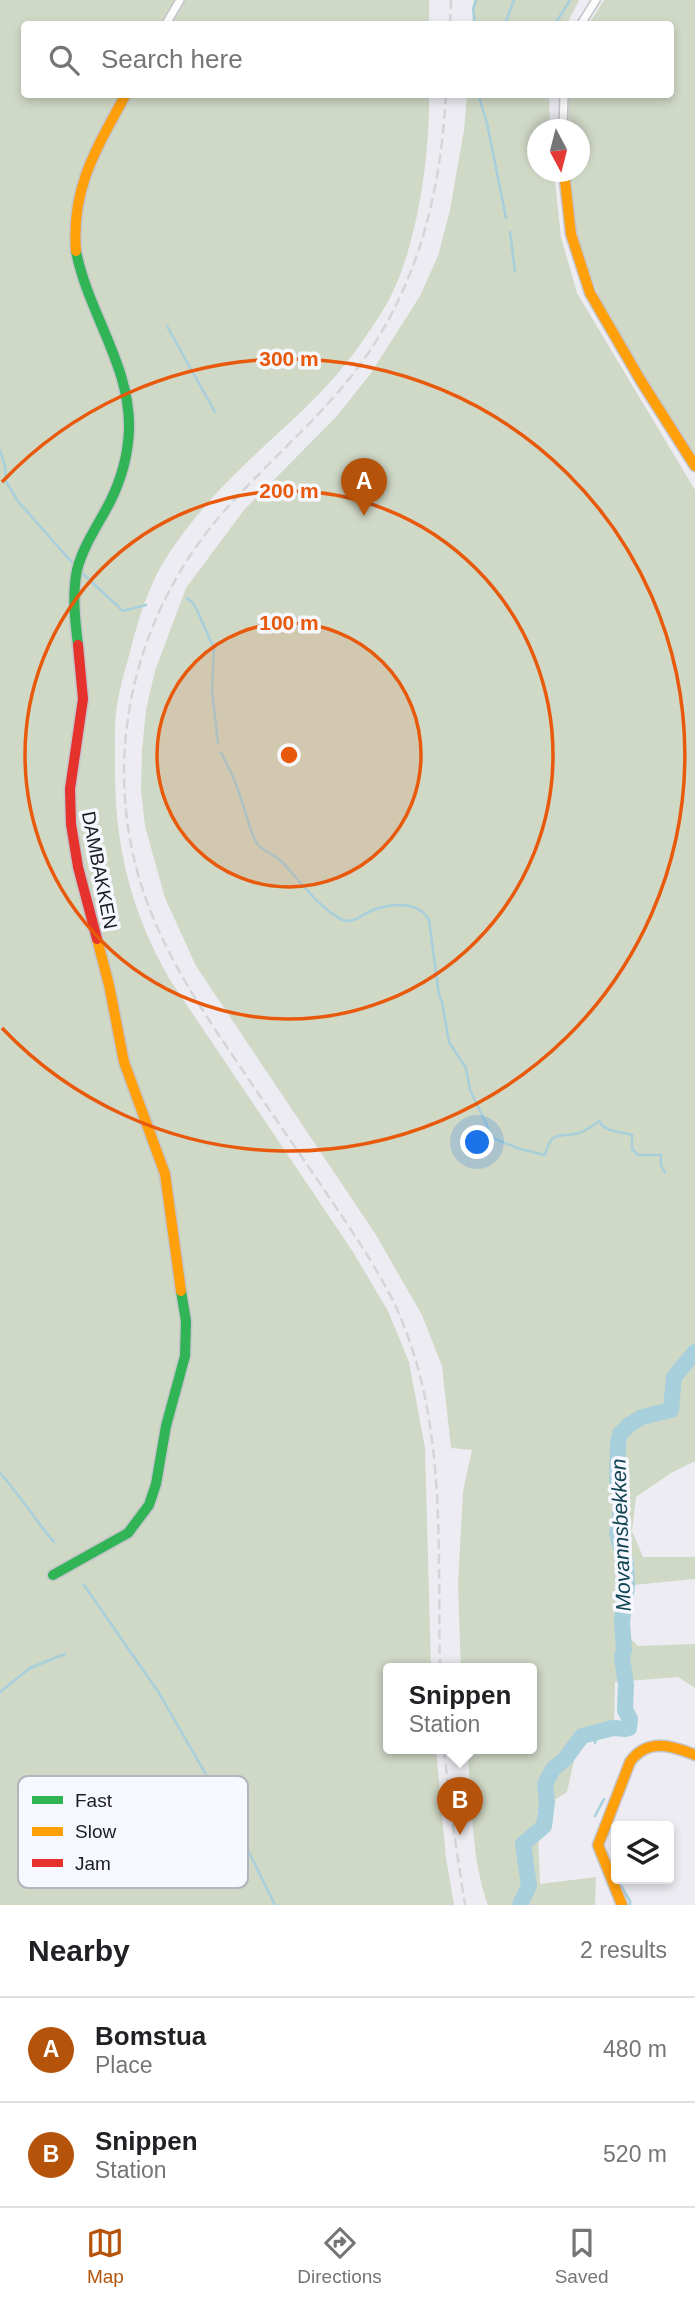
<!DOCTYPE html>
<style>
body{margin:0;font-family:Arial,sans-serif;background:#f2f2f2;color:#202124}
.controls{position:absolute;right:21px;bottom:21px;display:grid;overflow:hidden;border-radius:7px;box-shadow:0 4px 10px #0003}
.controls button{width:63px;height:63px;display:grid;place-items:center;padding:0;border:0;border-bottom:2px solid #e0e0e0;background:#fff;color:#202124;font:35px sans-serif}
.compass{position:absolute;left:527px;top:119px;width:63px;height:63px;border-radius:50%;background:#fff;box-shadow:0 4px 10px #0003;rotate:173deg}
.you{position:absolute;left:478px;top:1143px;width:24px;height:24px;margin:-18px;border:5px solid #fff;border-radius:50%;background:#1a73e8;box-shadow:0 0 0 10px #1a73e833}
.badge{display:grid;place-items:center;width:46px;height:46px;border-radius:50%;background:#b45309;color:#fff;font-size:23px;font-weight:700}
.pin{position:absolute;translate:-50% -58px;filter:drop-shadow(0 2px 4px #0008)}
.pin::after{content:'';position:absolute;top:37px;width:24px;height:21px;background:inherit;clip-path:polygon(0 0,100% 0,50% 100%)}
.popup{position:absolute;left:383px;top:1663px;width:154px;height:91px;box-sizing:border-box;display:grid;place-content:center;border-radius:7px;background:#fff;filter:drop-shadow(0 2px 5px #0005);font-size:23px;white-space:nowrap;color:#757577}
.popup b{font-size:26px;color:#202124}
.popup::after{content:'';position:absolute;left:50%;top:100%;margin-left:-14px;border:14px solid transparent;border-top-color:#fff}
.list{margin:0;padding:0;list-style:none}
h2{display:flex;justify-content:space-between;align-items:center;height:91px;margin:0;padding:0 28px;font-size:30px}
h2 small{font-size:23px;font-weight:400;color:#757577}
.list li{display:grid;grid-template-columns:46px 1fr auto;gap:21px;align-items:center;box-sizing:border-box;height:105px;padding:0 28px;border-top:2px solid #e0e0e0}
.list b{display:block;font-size:26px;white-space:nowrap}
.list p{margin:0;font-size:23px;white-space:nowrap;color:#757577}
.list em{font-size:23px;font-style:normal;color:#757577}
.icon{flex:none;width:38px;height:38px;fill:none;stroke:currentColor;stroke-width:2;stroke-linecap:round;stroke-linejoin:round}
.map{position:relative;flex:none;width:695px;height:1905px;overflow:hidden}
.search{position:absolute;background:#fff;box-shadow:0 4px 10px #0003;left:21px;right:21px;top:21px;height:77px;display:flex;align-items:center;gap:18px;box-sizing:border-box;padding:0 24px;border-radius:7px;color:#757577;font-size:26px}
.sheet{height:301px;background:#fff}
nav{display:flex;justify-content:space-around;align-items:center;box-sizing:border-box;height:98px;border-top:2px solid #e0e0e0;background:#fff;font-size:19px;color:#757577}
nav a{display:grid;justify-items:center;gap:4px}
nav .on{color:#b45309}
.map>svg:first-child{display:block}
.green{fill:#d0d8c6}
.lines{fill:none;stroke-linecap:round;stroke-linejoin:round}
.stream{stroke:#a7cfdc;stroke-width:2.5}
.river{stroke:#a7cfdc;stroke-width:16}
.street-casing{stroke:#c4c5ca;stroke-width:10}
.fast-casing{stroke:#c4c5ca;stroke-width:13}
.slow-casing{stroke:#c4c5ca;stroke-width:13}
.jam-casing{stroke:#c4c5ca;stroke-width:13}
.street{stroke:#fcfcfd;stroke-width:7}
.fast{stroke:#30b455;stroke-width:10}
.slow{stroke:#ff9f0a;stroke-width:10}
.jam{stroke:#e5322d;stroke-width:10}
.rail{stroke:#d4d5d7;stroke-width:2.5;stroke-dasharray:10 5;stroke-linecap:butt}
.ring{fill:none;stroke:#e8590c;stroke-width:3.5}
.labels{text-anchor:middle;stroke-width:7;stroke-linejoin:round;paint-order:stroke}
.street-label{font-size:19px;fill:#1b1c20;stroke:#f6f7ff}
.water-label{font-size:21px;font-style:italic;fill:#104450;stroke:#f6f7ff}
.key{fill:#f6f7ff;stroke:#b4b5bc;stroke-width:2}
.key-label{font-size:19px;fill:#1b1c20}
.centre{fill:#e8590c;stroke:#f6f7ff;stroke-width:3.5}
.ring-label{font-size:21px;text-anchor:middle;font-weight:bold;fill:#e8590c;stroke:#f6f7ff;stroke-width:7;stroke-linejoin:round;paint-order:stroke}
</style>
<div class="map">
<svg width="695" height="1905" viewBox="0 0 695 1905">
<rect width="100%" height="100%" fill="#ececf2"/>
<!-- green -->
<g class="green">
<path d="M0 0H429V24H24V94L429 95C430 156 417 251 386 305 367 337 345 367 319 394 285 429 246 460 213 497 191 522 169 549 155 578 144 601 137 625 131 648 126 667 120 686 117 705 114 724 115 744 115 763 114 843 130 910 170 980L353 1252 388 1311 409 1362 425 1448 431 1669H388V1749H436L446 1858 454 1905H0Z"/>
<path d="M474 0H579L567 24H472Z"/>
<path d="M604 0H695V458L662 414 607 314 580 251 568 172H580V130L568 129 569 95 670 94V24H589Z"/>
<path d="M467 95H549L550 129 538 130V172H554L561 237 577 293 695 490V1461L671 1473 636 1497 632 1531 643 1557H695V1579L622 1586 628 1636 638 1646 695 1644V1688L678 1677 615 1682 614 1727 579 1738 567 1792 537 1811 540 1884 596 1877 595 1905H488C470 1855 473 1802 467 1749H532V1669H461L458 1583 463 1492 472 1450 451 1448 442 1366 422 1315 376 1235 196 966 165 898 145 826 141 791 142 751 146 710 155 671 186 588 244 510 337 416 371 373 420 296 438 256 450 210 464 130Z"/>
</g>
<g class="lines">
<!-- stream -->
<g class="stream">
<path d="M475 24 473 9 476 0"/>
<path d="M505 24 514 0"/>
<path d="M555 24 570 0"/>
<path d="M478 94 487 123 506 218"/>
<path d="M510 232 515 271"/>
<path d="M167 326 215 412"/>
<path d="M0 450 5 466 6 481 17 500 76 567"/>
<path d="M81 572 123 611 146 605"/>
<path d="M187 598 193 603 197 610 214 649 212 690 218 743"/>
<path d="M221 753C230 769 237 784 242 802 247 815 249 829 256 842 261 851 274 854 281 861 298 878 321 911 343 920 353 924 363 914 373 910 392 903 419 901 429 920L439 995 442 1002 449 1042 466 1068 470 1090 493 1138 520 1149 545 1155C552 1129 558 1138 579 1133 586 1131 593 1125 599 1121 606 1133 620 1131 632 1135V1149L638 1155H661V1166L665 1172"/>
<path d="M0 1473C20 1495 35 1520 54 1542"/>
<path d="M84 1585 159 1693 238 1830 275 1905"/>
<path d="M0 1692 30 1668 65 1654"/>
<path d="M595 1743 598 1731"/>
<path d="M595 1816 604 1799"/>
<path d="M610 1861 616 1878"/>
<path d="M617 1879 630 1901V1905"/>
</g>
<!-- river -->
<path class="river" d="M520 1905 529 1886 523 1844 544 1826 547 1802 545 1784 553 1769 565 1759 582 1736 613 1728 626 1729 629 1728 630 1719 625 1710 626 1685 622 1657 624 1650 622 1621 627 1586 626 1563 617 1534 622 1503 617 1480 618 1443 620 1434 629 1425 642 1417 671 1410 674 1377 695 1352"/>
<!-- street casing -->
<g class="street-casing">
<g id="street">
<path d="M166 24 180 0"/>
<path d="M581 24 596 0"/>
<path d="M563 130 564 94"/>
</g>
</g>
<!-- fast casing -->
<g class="fast-casing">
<g id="fast">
<path d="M76 251C88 313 131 366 129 430 128 455 121 480 110 502 98 525 83 546 77 570 72 595 75 620 78 645"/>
<path d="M53 1575 128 1533 149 1505 156 1484 166 1426 185 1356 186 1321 181 1291"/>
</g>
</g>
<!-- slow casing -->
<g class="slow-casing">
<g id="slow">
<path d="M564 172 571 234 590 293 641 381 695 466"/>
<path d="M76 251C71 187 97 148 126 94"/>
<path d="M97 939 109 985 124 1062 165 1174 181 1291"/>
<path d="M622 1905 598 1845 630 1762C647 1738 671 1745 695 1755"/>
</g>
</g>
<!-- jam casing -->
<g class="jam-casing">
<path id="jam" d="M78 645 83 699 70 789 71 824 78 867 97 939"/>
</g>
<!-- street -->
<use href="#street" class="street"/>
<!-- fast -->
<use href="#fast" class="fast"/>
<!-- slow -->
<use href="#slow" class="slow"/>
<!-- jam -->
<use href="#jam" class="jam"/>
<!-- rail -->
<g class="rail">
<path d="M450 24 451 0"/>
<path d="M440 1669C437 1547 448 1419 395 1305 377 1268 354 1234 331 1200 300 1154 268 1108 237 1062 173 968 125 891 124 773 124 675 162 580 227 508 274 455 329 411 369 352 421 274 441 187 446 94"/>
<path d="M444 1749 451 1813 465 1905"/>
</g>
</g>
<!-- distance rings -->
<circle cx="289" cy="755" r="132" fill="#e8590c" fill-opacity=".12"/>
<g class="ring">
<circle cx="289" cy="755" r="132"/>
<circle cx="289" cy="755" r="264"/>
<path d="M2 482A396 396 0 1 1 2 1028"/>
</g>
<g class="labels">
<!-- street labels -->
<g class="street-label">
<text transform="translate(100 870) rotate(79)" y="7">DAMBAKKEN</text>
</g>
<!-- water labels -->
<g class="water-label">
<text transform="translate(621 1535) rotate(-92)" y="7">Movannsbekken</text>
</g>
</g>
<!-- legend -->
<rect x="18" y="1776" width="230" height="112" rx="10" class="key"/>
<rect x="32" y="1796" width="31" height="8" fill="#30b455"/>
<rect x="32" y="1827" width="31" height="9" fill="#ff9f0a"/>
<rect x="32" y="1859" width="31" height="8" fill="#e5322d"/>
<g class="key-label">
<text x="75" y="1807">Fast</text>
<text x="75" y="1838">Slow</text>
<text x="75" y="1870">Jam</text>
</g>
<circle cx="289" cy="755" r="10" class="centre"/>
<g class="ring-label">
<text x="289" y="366">300 m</text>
<text x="289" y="498">200 m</text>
<text x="289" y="630">100 m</text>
</g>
</svg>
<div class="controls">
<button><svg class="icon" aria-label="layers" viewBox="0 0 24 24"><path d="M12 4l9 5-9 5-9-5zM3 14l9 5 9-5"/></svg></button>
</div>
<svg class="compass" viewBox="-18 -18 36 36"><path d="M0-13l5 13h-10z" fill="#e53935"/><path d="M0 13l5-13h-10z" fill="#757577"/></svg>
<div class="you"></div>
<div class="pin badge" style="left:364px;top:516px">A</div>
<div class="pin badge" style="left:460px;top:1835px">B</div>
<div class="popup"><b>Snippen</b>Station</div>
<div class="search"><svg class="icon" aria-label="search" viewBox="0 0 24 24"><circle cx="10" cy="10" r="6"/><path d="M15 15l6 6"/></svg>Search here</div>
</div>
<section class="sheet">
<h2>Nearby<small>2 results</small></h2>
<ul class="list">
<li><span class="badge">A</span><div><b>Bomstua</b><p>Place</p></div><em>480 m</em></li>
<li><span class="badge">B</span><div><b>Snippen</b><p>Station</p></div><em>520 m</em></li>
</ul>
</section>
<nav>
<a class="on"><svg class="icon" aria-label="map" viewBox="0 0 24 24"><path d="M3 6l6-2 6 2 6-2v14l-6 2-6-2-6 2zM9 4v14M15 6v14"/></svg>Map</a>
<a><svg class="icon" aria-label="directions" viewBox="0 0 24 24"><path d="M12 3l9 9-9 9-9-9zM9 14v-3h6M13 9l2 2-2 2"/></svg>Directions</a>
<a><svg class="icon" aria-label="saved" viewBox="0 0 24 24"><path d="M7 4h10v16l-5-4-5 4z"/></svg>Saved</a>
</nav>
